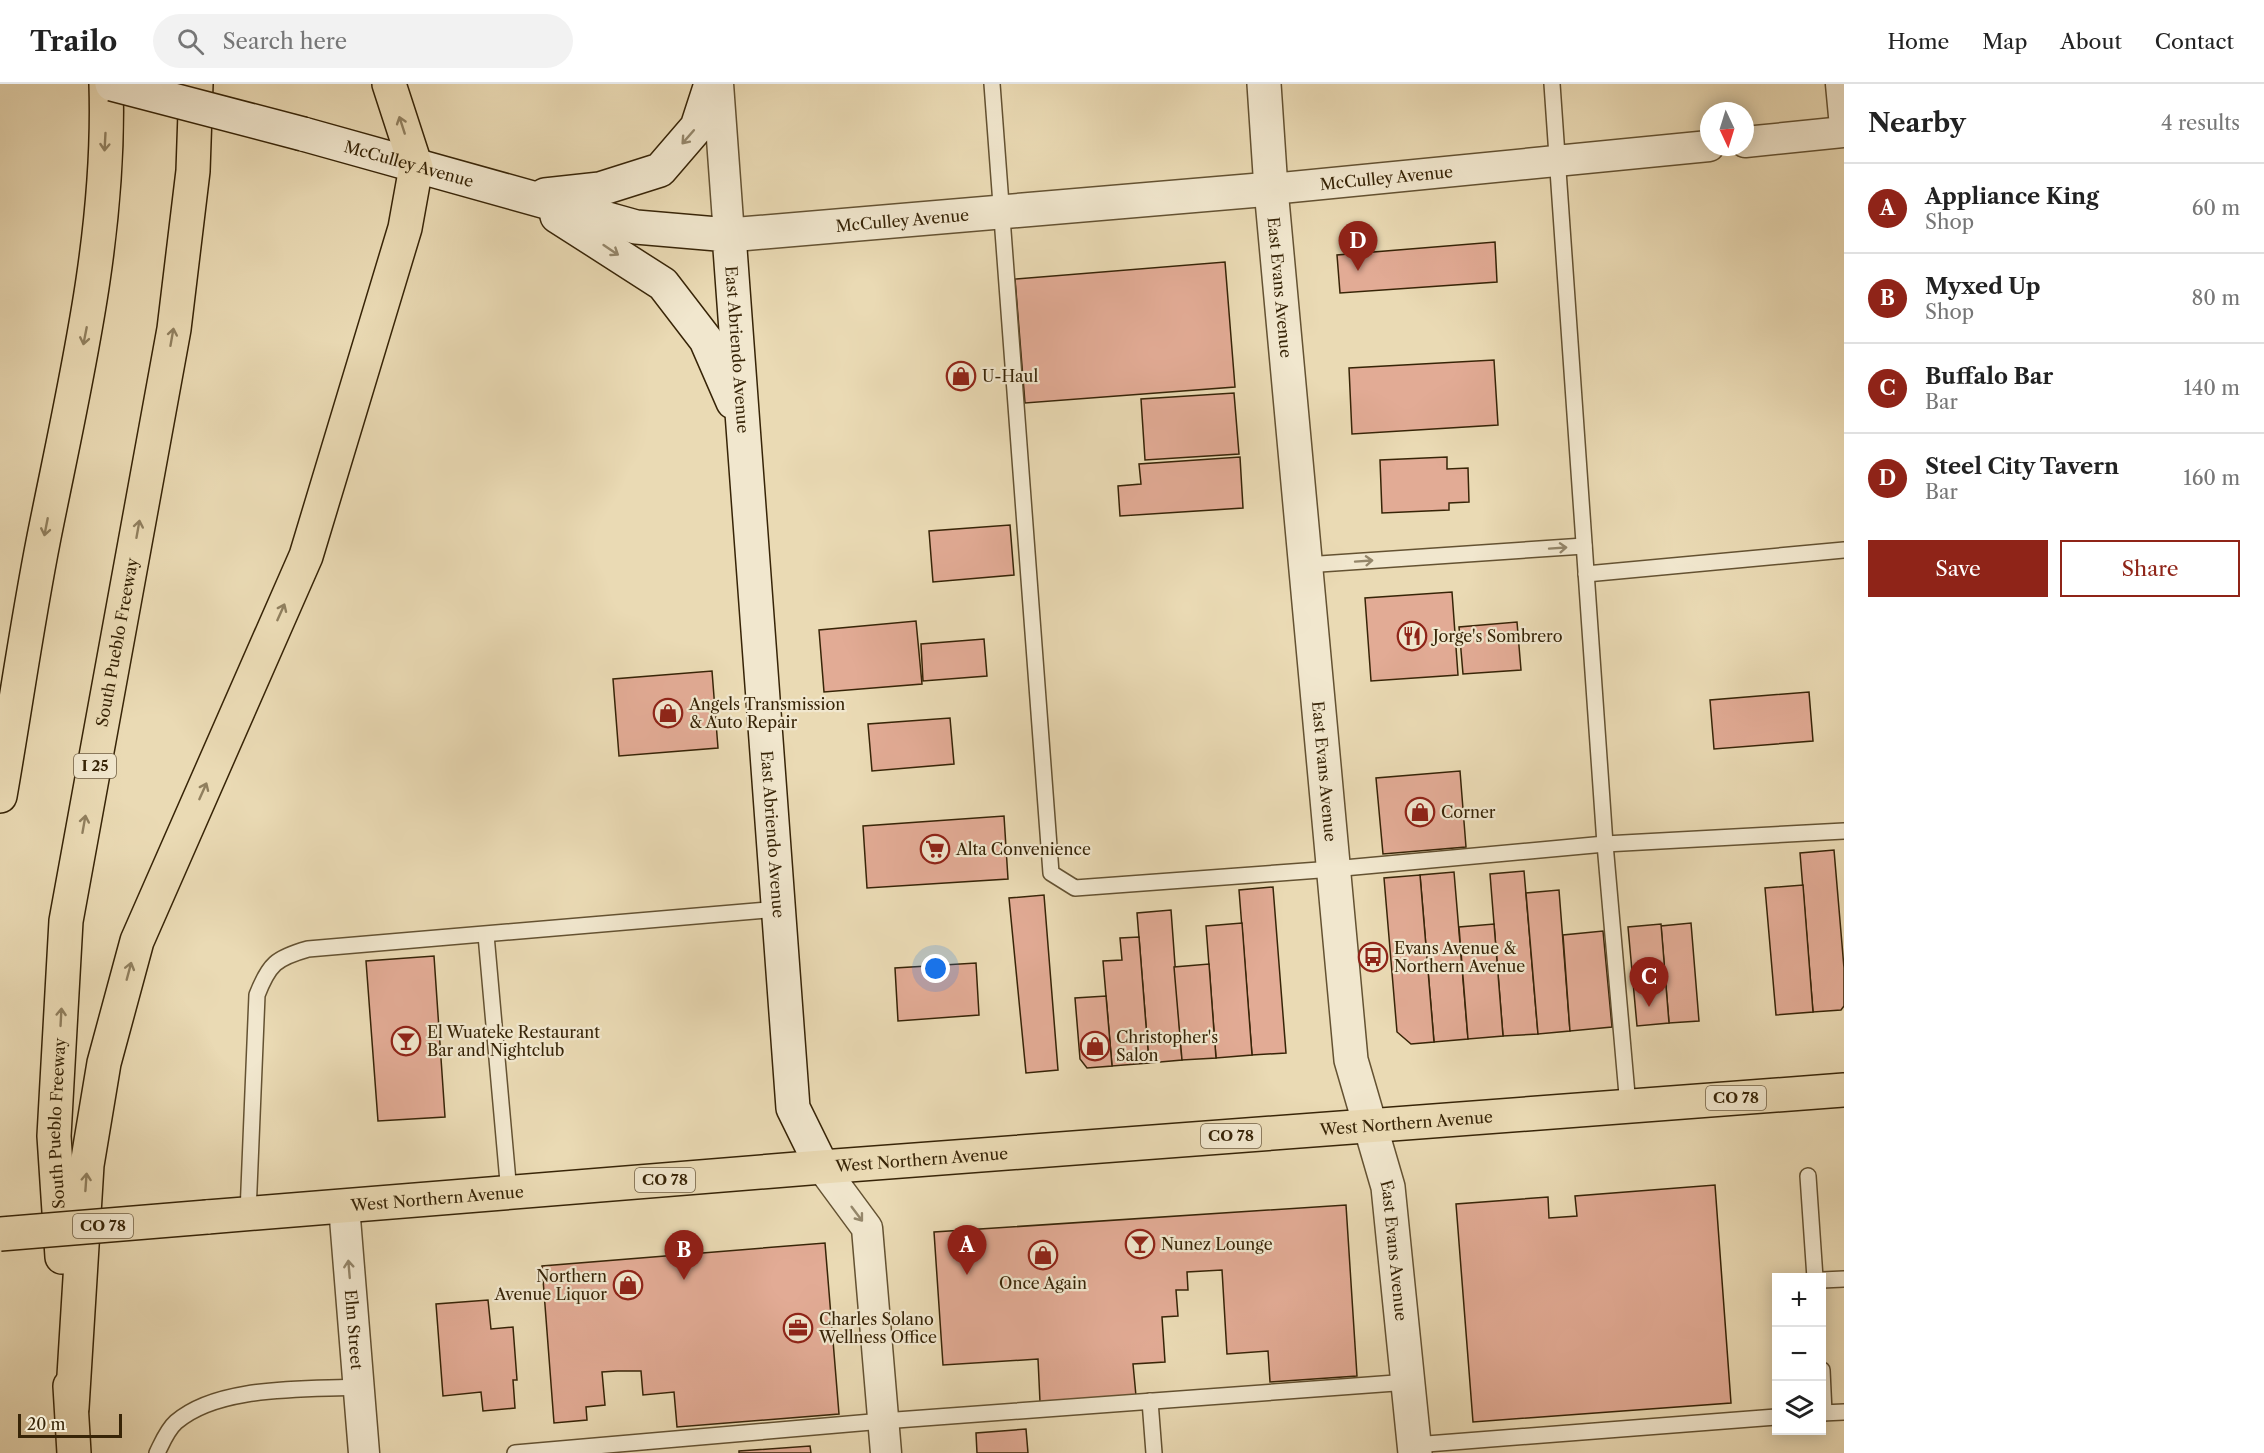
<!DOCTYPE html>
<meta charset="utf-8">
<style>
body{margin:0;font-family:"Libre Caslon Text",serif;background:#f2f2f2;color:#222}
.controls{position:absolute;right:18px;bottom:18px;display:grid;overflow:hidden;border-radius:0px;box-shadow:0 3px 15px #0003}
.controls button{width:54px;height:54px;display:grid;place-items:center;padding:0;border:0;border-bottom:2px solid #e0e0e0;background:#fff;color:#222;font:30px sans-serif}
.compass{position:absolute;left:1700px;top:18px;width:54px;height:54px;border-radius:50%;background:#fff;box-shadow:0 3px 15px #0003;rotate:176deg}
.scale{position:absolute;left:18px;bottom:15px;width:104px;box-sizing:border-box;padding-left:6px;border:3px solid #372407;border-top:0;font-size:16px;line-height:21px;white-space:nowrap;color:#372407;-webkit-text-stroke:4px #f1e7ce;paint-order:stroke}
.you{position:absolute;left:936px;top:885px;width:21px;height:21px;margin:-15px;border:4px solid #fff;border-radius:50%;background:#1a73e8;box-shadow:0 0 0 9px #1a73e833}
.badge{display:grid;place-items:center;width:39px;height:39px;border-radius:50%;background:#8f2418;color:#fff;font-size:20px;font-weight:700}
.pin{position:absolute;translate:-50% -50px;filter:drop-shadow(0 2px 3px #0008)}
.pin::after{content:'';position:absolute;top:32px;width:21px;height:18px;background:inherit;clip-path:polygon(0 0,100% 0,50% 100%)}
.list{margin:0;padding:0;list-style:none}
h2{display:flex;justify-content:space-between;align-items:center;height:78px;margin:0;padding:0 24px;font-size:26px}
h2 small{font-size:20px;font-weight:400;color:#767676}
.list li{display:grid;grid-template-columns:39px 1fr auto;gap:18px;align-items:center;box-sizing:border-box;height:90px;padding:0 24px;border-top:2px solid #e0e0e0}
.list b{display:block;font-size:22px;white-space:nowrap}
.list p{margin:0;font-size:20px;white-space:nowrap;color:#767676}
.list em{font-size:20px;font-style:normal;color:#767676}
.actions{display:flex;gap:12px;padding:18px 24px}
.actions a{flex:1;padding:14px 0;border:2px solid #8f2418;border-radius:0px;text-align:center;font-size:21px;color:#8f2418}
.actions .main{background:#8f2418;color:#fff}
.icon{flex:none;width:33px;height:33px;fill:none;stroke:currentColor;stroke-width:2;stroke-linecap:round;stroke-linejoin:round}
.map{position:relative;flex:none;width:1844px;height:1369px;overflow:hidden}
header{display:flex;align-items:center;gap:36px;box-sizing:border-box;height:84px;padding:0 30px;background:#fff;border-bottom:2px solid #e0e0e0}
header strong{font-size:28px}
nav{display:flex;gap:33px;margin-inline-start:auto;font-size:21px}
.search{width:420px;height:54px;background:#f2f2f2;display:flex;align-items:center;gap:15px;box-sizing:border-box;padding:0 21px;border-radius:33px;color:#767676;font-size:22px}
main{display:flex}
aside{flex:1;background:#fff}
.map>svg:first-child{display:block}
.building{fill:#e2ab95;stroke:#372407;stroke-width:1.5}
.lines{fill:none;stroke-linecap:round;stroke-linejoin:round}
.service-casing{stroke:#645232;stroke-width:18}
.minor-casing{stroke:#645232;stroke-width:33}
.tertiary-casing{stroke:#645232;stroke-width:36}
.secondary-casing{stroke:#372407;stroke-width:36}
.primary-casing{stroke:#372407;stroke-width:36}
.motorway-casing{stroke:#372407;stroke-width:36}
.service{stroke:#f1e7ce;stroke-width:15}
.minor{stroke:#f1e7ce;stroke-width:30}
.tertiary{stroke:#f1e7ce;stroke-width:33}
.secondary{stroke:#f1e7ce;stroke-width:33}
.primary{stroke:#eadab4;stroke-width:33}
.motorway{stroke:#eadab4;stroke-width:33}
.secondary-bridge-casing{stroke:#372407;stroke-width:36;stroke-linecap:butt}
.primary-bridge-casing{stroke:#372407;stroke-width:36;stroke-linecap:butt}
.secondary-bridge{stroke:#f1e7ce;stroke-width:33}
.primary-bridge{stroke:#eadab4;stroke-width:33}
.oneway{stroke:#907f5e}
.oneway2{stroke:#94866a}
.labels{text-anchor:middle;stroke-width:4.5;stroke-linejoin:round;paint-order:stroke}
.shield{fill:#f1e7ce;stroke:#6f5e43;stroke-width:1.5}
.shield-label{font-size:15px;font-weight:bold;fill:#372407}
.street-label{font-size:16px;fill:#372407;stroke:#f1e7ce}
.poi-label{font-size:16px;fill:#372407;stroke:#f1e7ce;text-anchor:start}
</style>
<header>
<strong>Trailo</strong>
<div class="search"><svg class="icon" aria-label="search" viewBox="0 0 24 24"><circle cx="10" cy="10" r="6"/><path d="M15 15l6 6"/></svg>Search here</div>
<nav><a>Home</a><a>Map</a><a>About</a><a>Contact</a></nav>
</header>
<main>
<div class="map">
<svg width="1844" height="1369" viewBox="0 0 1844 1369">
<rect width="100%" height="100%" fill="#eadab4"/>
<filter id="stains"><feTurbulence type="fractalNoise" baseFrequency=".00333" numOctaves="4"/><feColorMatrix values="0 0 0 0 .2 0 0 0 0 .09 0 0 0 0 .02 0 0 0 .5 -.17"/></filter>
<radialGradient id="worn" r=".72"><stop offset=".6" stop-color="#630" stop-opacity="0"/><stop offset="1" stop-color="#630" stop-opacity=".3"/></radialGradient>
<!-- building -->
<g class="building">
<path d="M1495 158 1497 198 1340 209 1337 171Z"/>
<path d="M1225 178 1235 303 1025 319 1015 195Z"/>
<path d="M1494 276 1498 341 1352 350 1349 284Z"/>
<path d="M1234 309 1239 370 1145 376 1141 315Z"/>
<path d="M1240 373 1243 424 1120 432 1118 402 1141 400 1139 380Z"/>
<path d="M1447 373V385L1468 384 1469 418 1449 419V426L1382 429 1380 376Z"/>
<path d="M1010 441 1014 491 933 498 929 447Z"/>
<path d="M1452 508 1458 591 1371 597 1365 514Z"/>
<path d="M916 537 922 600 824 608 819 546Z"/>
<path d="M1517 538 1521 586 1463 590 1459 543Z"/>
<path d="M984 555 987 592 923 597 921 560Z"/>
<path d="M712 587 718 664 619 672 613 595Z"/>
<path d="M1809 608 1813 657 1714 665 1710 616Z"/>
<path d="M950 634 954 680 872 687 868 640Z"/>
<path d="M1460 687 1466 763 1383 770 1376 694Z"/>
<path d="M1004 732 1008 795 867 804 863 742Z"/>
<path d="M1834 766 1844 884V922L1841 926 1813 928 1800 769Z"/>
<path d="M1524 787 1538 950 1503 952 1490 790Z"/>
<path d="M1454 788 1468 955 1434 958 1420 791Z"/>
<path d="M1420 791 1434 958 1411 960 1397 948 1384 794Z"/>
<path d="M1803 801 1813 928 1776 931 1765 804Z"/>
<path d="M1273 803 1286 969 1252 971 1239 806Z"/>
<path d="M1559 806 1570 947 1538 950 1526 809Z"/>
<path d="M1044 811 1058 986 1026 989 1009 814Z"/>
<path d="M1171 826 1182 976 1149 979 1137 829Z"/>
<path d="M1242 839 1252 971 1216 974 1206 842Z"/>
<path d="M1691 839 1699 937 1669 939 1661 842Z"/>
<path d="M1494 840 1503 952 1468 955 1459 843Z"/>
<path d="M1661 840 1669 939 1637 942 1628 843Z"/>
<path d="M1603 847 1612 943 1570 947 1563 851Z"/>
<path d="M1139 853 1149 979 1112 982 1103 877 1122 876 1120 854Z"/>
<path d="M434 872 445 1033 378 1037 366 877Z"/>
<path d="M976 879 979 931 898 937 895 884Z"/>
<path d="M1209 880 1216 974 1182 976 1174 883Z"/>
<path d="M1106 912 1112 982 1087 984 1080 975 1075 914Z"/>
<path d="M1715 1101 1731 1319 1473 1338 1456 1120 1548 1113 1549 1134 1577 1132 1575 1112Z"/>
<path d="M1346 1121 1357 1292 1270 1298 1268 1267 1227 1270 1222 1186 1187 1188 1188 1206H1176L1178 1232 1162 1233 1165 1278 1133 1280 1136 1312 1040 1318 1038 1275 943 1281 934 1148Z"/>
<path d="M825 1159 839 1330 677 1343 674 1308 643 1311 641 1287H617L602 1288 605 1321 586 1323 587 1336 554 1339 542 1182Z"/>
<path d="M488 1216 491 1245 513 1243 517 1296H513L515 1324 483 1327 481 1308 443 1312 436 1220Z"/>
<path d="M1026 1345 1028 1369H977L976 1349Z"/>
<path d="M810 1362 811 1369H739V1367Z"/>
</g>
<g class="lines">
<!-- service casing -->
<g class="service-casing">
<g id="service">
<path d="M992 0 1051 789 1075 804 1333 785 1605 760 1844 747"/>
<path d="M1552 0 1605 760 1628 1022"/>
<path d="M1305 481 1584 462"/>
<path d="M1586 490 1844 466"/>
<path d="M486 851 509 1109"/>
<path d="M1808 1092 1815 1194"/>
<path d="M248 1129 257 911C269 880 276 874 308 865L778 825"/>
<path d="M1822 1196 1844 1195"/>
<path d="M1822 1286 1824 1329"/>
<path d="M1150 1317 1154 1369"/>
<path d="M1822 1329 1844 1328"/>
<path d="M1414 1361 1776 1333"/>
<path d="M157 1369C162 1359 167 1346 176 1338 219 1301 304 1306 359 1303"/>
<path d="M515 1369 883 1337 1409 1298"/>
</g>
</g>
<!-- minor casing -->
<g class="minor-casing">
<g id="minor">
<path d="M718 0 729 151"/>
<path d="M1841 0 1844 32"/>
<path d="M1745 58 1844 48"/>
<path id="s1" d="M1271 105 1709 62"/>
<path d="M822 1083 867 1144 886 1369"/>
<path id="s2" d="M344 1122 364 1369"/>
</g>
</g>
<!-- tertiary casing -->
<g class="tertiary-casing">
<g id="tertiary">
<path id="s3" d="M1264 0 1271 105 1351 976 1388 1103 1415 1369"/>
<path id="s4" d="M729 151 1271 105"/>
</g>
</g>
<!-- secondary casing -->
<g class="secondary-casing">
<g id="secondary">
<path id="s5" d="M303 50 636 143 729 151 793 1024 822 1083"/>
<path d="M545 111 600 105 660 86 697 43 711 0"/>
<path d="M557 132 663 200 706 256 733 318"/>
</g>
</g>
<!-- primary casing -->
<g class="primary-casing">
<g id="primary">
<path id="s6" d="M207 1133 822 1083 1844 1006"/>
</g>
</g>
<!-- motorway casing -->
<g class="motorway-casing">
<g id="motorway">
<path d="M0 712C15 626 27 539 44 453 74 303 111 153 106 0"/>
<path id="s7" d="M62 1173 54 1052 66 837 174 245 193 87 196 0"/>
<path d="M70 1302 74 1369"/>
<path d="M72 1324 87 1081 104 979 137 857 306 472 405 144 416 83 389 0"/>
</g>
</g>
<!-- service -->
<use href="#service" class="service"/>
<!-- minor -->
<use href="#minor" class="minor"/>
<!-- tertiary -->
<use href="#tertiary" class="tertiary"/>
<!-- secondary -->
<use href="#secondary" class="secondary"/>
<!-- primary -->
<use href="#primary" class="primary"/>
<!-- motorway -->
<use href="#motorway" class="motorway"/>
<!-- secondary-bridge casing -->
<g class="secondary-bridge-casing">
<path id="secondary-bridge" d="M112 0 303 50"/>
</g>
<!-- primary-bridge casing -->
<g class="primary-bridge-casing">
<path id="primary-bridge" d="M0 1150 207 1133"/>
</g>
<!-- secondary-bridge -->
<use href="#secondary-bridge" class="secondary-bridge"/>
<!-- primary-bridge -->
<use href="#primary-bridge" class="primary-bridge"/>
</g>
<!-- one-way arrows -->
<defs><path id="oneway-shaft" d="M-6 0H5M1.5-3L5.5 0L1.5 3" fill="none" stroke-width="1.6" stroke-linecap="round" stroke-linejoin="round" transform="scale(1.5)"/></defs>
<g class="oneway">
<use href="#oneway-shaft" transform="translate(402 41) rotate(-108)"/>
<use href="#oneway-shaft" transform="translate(105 58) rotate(93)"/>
<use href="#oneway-shaft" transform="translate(85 252) rotate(101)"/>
<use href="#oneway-shaft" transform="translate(172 253) rotate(-80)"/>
<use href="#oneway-shaft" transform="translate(46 443) rotate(101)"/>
<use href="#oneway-shaft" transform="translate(138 445) rotate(-80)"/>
<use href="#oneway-shaft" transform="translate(281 528) rotate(-66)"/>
<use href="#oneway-shaft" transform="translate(203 707) rotate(-66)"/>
<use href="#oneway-shaft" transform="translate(84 740) rotate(-80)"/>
<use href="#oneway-shaft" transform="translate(129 887) rotate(-75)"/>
<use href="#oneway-shaft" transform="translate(61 933) rotate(-87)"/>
<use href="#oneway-shaft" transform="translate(86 1098) rotate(-86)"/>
</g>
<g class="oneway2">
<use href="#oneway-shaft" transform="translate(688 53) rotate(131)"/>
<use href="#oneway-shaft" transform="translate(611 166) rotate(34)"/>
<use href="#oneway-shaft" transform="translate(1558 464) rotate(-4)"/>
<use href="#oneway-shaft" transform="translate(1364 477) rotate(-4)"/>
<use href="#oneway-shaft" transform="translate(857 1130) rotate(53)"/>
<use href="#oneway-shaft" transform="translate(349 1185) rotate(-95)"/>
</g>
<!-- icons -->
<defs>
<g id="shop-ring" transform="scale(1.5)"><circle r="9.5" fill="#f1e7ce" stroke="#8f2418" stroke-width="1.5"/><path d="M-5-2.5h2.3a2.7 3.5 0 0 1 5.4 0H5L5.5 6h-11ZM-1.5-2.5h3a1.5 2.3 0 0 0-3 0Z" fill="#8f2418"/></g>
<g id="restaurant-ring" transform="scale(1.5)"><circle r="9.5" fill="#f1e7ce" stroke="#8f2418" stroke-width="1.5"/><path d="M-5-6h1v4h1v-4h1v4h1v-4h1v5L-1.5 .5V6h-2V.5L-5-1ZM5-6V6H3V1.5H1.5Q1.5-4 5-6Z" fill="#8f2418"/></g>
<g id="supermarket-ring" transform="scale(1.5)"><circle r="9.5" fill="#f1e7ce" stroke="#8f2418" stroke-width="1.5"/><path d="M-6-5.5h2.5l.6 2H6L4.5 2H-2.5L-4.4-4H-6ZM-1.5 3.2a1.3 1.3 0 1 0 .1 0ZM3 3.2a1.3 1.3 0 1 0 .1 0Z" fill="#8f2418"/></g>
<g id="bus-ring" transform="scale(1.5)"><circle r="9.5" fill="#f1e7ce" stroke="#8f2418" stroke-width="1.5"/><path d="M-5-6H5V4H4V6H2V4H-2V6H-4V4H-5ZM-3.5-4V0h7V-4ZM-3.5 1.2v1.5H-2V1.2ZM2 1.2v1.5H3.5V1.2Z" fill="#8f2418"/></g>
<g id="bar-ring" transform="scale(1.5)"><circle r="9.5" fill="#f1e7ce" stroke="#8f2418" stroke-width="1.5"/><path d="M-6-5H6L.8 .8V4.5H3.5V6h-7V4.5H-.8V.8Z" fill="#8f2418"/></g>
<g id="office-ring" transform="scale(1.5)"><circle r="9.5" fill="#f1e7ce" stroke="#8f2418" stroke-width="1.5"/><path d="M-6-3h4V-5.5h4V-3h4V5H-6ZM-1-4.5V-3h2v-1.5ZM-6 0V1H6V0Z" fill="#8f2418"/></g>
</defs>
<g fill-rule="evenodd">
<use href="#shop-ring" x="961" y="292"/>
<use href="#restaurant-ring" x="1412" y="552"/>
<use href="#shop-ring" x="668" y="629"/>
<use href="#shop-ring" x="1420" y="728"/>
<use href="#supermarket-ring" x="935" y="765"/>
<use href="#bus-ring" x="1373" y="873"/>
<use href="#bar-ring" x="406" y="957"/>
<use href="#shop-ring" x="1095" y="962"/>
<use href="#bar-ring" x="1140" y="1160"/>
<use href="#shop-ring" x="1043" y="1171"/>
<use href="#shop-ring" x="628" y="1201"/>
<use href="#office-ring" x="798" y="1244"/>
</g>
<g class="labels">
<!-- shield labels -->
<g class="shield">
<rect x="74" y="670" width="42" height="24" rx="4.5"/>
<rect x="1706" y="1002" width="60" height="24" rx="4.5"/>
<rect x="1201" y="1040" width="60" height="24" rx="4.5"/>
<rect x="635" y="1084" width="60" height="24" rx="4.5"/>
<rect x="73" y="1130" width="60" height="24" rx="4.5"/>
</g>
<g class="shield-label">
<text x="95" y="687">I 25</text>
<text x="1736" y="1019">CO 78</text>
<text x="1231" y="1057">CO 78</text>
<text x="665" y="1101">CO 78</text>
<text x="103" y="1147">CO 78</text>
</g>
<!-- street labels -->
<g class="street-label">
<text dy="6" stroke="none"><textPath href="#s5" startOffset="110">McCulley Avenue</textPath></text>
<text dy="6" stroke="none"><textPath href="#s1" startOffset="116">McCulley Avenue</textPath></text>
<text dy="6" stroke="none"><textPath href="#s4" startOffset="174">McCulley Avenue</textPath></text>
<text dy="6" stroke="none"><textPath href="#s3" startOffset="204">East Evans Avenue</textPath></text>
<text dy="6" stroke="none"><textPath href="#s5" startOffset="554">East Abriendo Avenue</textPath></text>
<text dy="6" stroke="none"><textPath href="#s7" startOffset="620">South Pueblo Freeway</textPath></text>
<text dy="6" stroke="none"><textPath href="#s3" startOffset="690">East Evans Avenue</textPath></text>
<text dy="6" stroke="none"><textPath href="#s5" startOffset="1040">East Abriendo Avenue</textPath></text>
<text dy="6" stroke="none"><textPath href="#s7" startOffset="134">South Pueblo Freeway</textPath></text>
<text dy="6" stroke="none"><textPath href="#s6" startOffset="1203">West Northern Avenue</textPath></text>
<text dy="6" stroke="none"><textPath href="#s6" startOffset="717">West Northern Avenue</textPath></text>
<text dy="6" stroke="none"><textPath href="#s6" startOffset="231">West Northern Avenue</textPath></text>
<text dy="6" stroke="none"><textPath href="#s3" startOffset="1176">East Evans Avenue</textPath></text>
<text dy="6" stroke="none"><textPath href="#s2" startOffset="124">Elm Street</textPath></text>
</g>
<!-- poi labels -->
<g class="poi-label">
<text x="982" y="298">U-Haul</text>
<text x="1433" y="558">Jorge's Sombrero</text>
<text x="689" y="626">Angels Transmission<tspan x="689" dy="18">&amp; Auto Repair</tspan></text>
<text x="1441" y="734">Corner</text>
<text x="956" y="771">Alta Convenience</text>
<text x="1394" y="870">Evans Avenue &amp;<tspan x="1394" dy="18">Northern Avenue</tspan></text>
<text x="427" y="954">El Wuateke Restaurant<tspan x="427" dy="18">Bar and Nightclub</tspan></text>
<text x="1116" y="959">Christopher's<tspan x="1116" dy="18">Salon</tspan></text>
<text x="1161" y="1166">Nunez Lounge</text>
<text x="607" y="1198" text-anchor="end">Northern<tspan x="607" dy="18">Avenue Liquor</tspan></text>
<text x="1043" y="1205" text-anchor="middle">Once Again</text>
<text x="819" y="1241">Charles Solano<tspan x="819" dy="18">Wellness Office</tspan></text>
</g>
</g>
<rect width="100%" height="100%" filter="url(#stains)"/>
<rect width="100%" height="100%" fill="url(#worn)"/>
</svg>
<div class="controls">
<button>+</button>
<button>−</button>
<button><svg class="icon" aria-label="layers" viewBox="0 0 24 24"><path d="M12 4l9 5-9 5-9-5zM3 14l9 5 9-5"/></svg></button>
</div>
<svg class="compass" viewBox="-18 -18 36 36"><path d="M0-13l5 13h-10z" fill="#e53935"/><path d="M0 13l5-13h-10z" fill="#767676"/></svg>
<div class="scale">20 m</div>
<div class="you"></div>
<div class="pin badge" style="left:967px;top:1191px">A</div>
<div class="pin badge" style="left:684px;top:1196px">B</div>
<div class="pin badge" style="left:1649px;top:923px">C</div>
<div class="pin badge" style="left:1358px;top:187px">D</div>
</div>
<aside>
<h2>Nearby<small>4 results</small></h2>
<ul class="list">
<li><span class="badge">A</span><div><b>Appliance King</b><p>Shop</p></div><em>60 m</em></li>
<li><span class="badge">B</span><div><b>Myxed Up</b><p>Shop</p></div><em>80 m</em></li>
<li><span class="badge">C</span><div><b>Buffalo Bar</b><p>Bar</p></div><em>140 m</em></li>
<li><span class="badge">D</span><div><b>Steel City Tavern</b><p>Bar</p></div><em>160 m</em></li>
</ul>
<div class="actions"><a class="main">Save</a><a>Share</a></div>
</aside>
</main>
